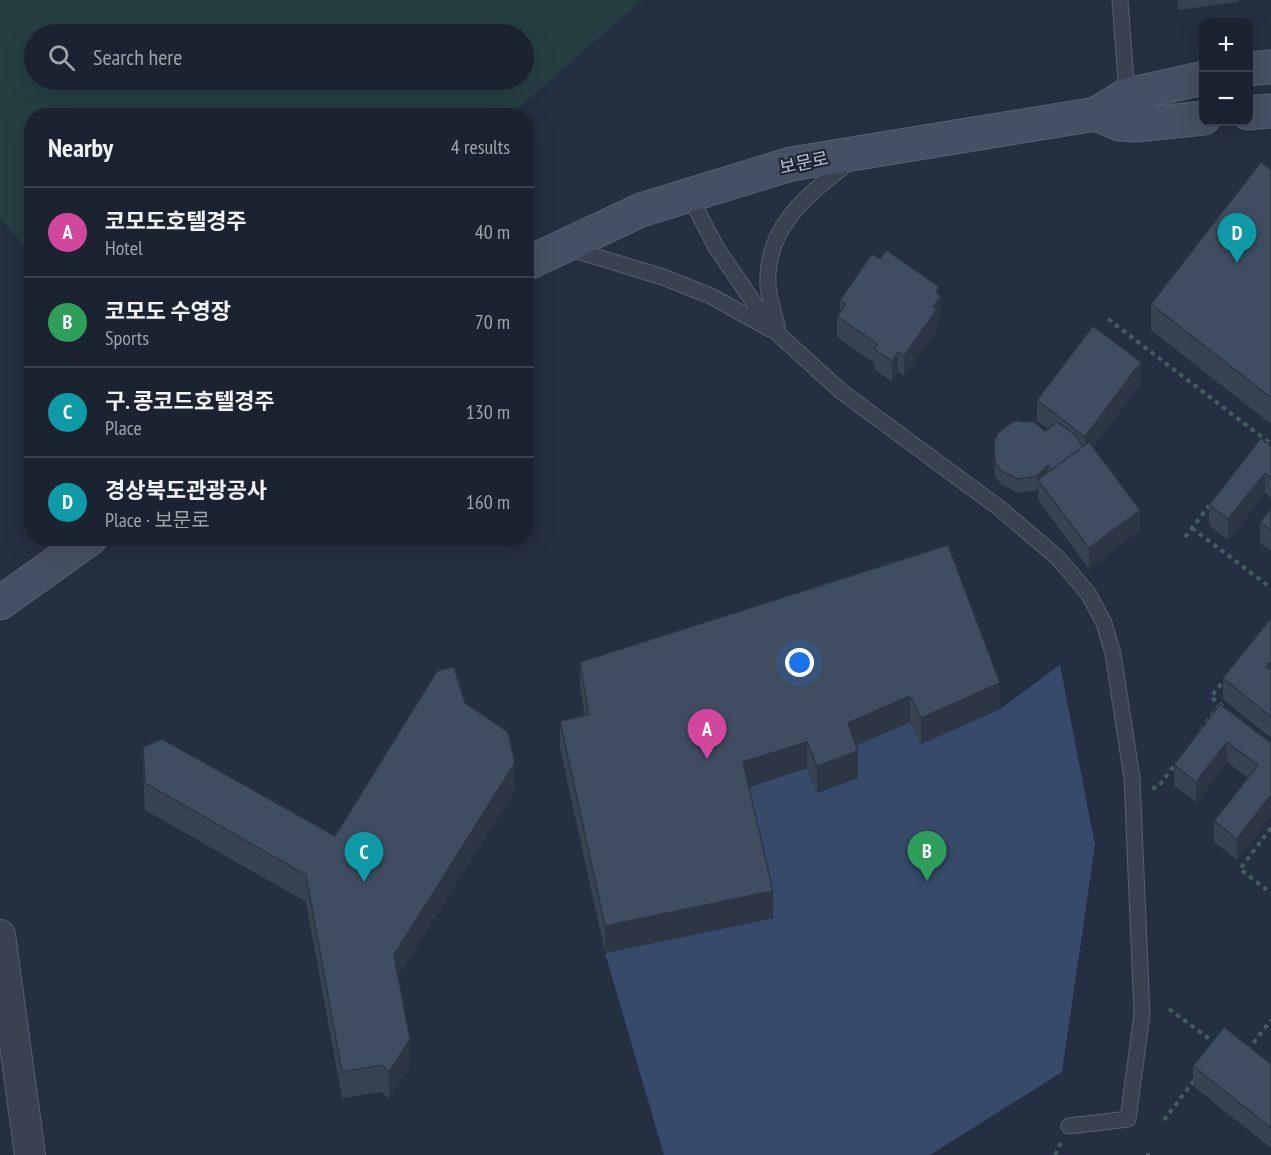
<!DOCTYPE html>
<meta charset="utf-8">
<style>
body{margin:0;font-family:"PT Sans Narrow","Noto Sans KR",sans-serif;background:#242b39;color:#f1f3f6}
.controls{position:absolute;right:18px;top:18px;display:grid;overflow:hidden;border-radius:12px;box-shadow:0 6px 24px #0002}
.controls button{width:54px;height:54px;display:grid;place-items:center;padding:0;border:0;border-bottom:2px solid #39404d;background:#1b2331;color:#f1f3f6;font:30px sans-serif}
.you{position:absolute;left:800px;top:663px;width:21px;height:21px;margin:-15px;border:4px solid #fff;border-radius:50%;background:#1a73e8;box-shadow:0 0 0 9px #1a73e833}
.badge{display:grid;place-items:center;width:39px;height:39px;border-radius:50%;background:#87b1fe;color:#fff;font-size:20px;font-weight:700}
.pin{position:absolute;translate:-50% -50px;filter:drop-shadow(0 2px 3px #0008)}
.pin::after{content:'';position:absolute;top:32px;width:21px;height:18px;background:inherit;clip-path:polygon(0 0,100% 0,50% 100%)}
.list{margin:0;padding:0;list-style:none}
h2{display:flex;justify-content:space-between;align-items:center;height:78px;margin:0;padding:0 24px;font-size:26px}
h2 small{font-size:20px;font-weight:400;color:#a0a4ab}
.list li{display:grid;grid-template-columns:39px 1fr auto;gap:18px;align-items:center;box-sizing:border-box;height:90px;padding:0 24px;border-top:2px solid #39404d}
.list b{display:block;font-size:22px;white-space:nowrap}
.list p{margin:0;font-size:20px;white-space:nowrap;color:#a0a4ab}
.list em{font-size:20px;font-style:normal;color:#a0a4ab}
.icon{flex:none;width:33px;height:33px;fill:none;stroke:currentColor;stroke-width:2;stroke-linecap:round;stroke-linejoin:round}
.map{position:relative;flex:none;width:1271px;height:1155px;overflow:hidden}
.search{position:absolute;background:#1b2331;box-shadow:0 6px 24px #0002;left:24px;top:24px;width:510px;height:66px;display:flex;align-items:center;gap:15px;box-sizing:border-box;padding:0 21px;border-radius:33px;color:#a0a4ab;font-size:22px}
.panel{position:absolute;background:#1b2331;box-shadow:0 6px 24px #0002;left:24px;top:108px;width:510px;height:438px;border-radius:24px}
.map>svg:first-child{display:block}
.green{fill:#263e42;fill-rule:evenodd}
.water{fill:#374a69}
.lines{fill:none;stroke-linecap:round;stroke-linejoin:round}
.lane-casing{stroke:#565f6e;stroke-width:17}
.street-casing{stroke:#565f6e;stroke-width:32}
.secondary-casing{stroke:#565f6e;stroke-width:35}
.path{stroke:#445b5f;stroke-width:4;stroke-dasharray:4.5 4.5;stroke-linecap:butt}
.lane{stroke:#384251;stroke-width:15}
.street{stroke:#384251;stroke-width:30}
.secondary{stroke:#465064;stroke-width:33}
.wall{fill:#374253}
.shaded-wall{fill:#2d3644}
.building{fill:#404d61;stroke:#2d3644;stroke-width:1.5}
.labels{text-anchor:middle;stroke-width:4.5;stroke-linejoin:round;paint-order:stroke}
.street-label{font-size:18px;fill:#b5bdcb;stroke:#1d2636}
</style>
<div class="map">
<svg width="1271" height="1155" viewBox="0 0 1271 1155">
<rect width="100%" height="100%" fill="#242f41"/>
<!-- green -->
<path class="green" d="M0 0H642L510 115 32 116 31 253 0 219ZM34 34H524V80H34Z"/>
<!-- water -->
<path class="water" d="M1060 665 1095 845 1062 1072 930 1155H664L605 953 773 918 743 789 807 768 817 793 858 778 848 749 910 722 921 744 1000 709Z"/>
<g class="lines">
<!-- lane casing -->
<g class="lane-casing">
<g id="lane">
<path d="M1120 0 1127 95"/>
<path d="M689 195 716 247 754 303 778 334 842 392 998 507 1057 557 1088 593 1104 623 1113 654 1132 778 1142 1014 1128 1119 1069 1126"/>
<path d="M568 248 663 277 711 296 770 329"/>
<path d="M778 331C775 316 769 300 768 285 765 226 809 194 849 162"/>
</g>
</g>
<!-- street casing -->
<g class="street-casing">
<path id="street" d="M0 935 30 1155"/>
</g>
<!-- secondary casing -->
<g class="secondary-casing">
<g id="secondary">
<path d="M1248 69 1271 67"/>
<path d="M1248 113 1271 111"/>
<path d="M1096 114 1119 124 1136 125 1204 118"/>
<path d="M526 264 641 210 791 164 1096 114 1127 95 1204 78"/>
<path d="M0 603 91 538"/>
</g>
</g>
<!-- path -->
<g class="path">
<path d="M1108 319 1271 444"/>
<path d="M1192 528 1271 588"/>
<path d="M1185 537 1212 502"/>
<path d="M1223 706 1211 697 1225 679"/>
<path d="M1201 730 1220 704"/>
<path d="M1152 788 1158 787 1177 762"/>
<path d="M1271 828 1240 869 1271 893"/>
<path d="M1169 1009 1215 1043"/>
<path d="M1248 1050 1271 1020"/>
<path d="M1164 1120 1196 1078"/>
<path d="M1148 1153V1155"/>
<path d="M1055 1155 1061 1143"/>
</g>
<!-- lane -->
<use href="#lane" class="lane"/>
<!-- street -->
<use href="#street" class="street"/>
<!-- secondary -->
<use href="#secondary" class="secondary"/>
</g>
<!-- wall -->
<g class="wall">
<path d="M1177 0H1238V2L1179 10Z"/>
<path d="M1271 170V424L1151 330V304Z"/>
<path d="M939 295 941 316 937 322V330L904 376 898 372 892 382 874 369V363L837 337V316L840 312V300Z"/>
<path d="M1141 383 1093 447 1140 530 1089 569 1038 500V488L1037 490 1018 493 1001 484 995 476 994 442 1045 431 1048 429 1037 421V400Z"/>
<path d="M1271 446V498L1265 493 1228 540 1209 525V505Z"/>
<path d="M1271 509V551L1260 543V522Z"/>
<path d="M948 545 1000 709 921 744 910 722 856 746 858 777 817 793 807 768 749 787 773 918 605 953 560 748V721L585 716 580 688V662Z"/>
<path d="M1271 618V738L1223 699V678Z"/>
<path d="M465 703 515 790 398 976 410 1066 389 1099 381 1092 342 1098 306 902 145 810 143 774V747L335 836Z"/>
<path d="M1220 704 1271 743 1237 860 1214 842V821L1248 778 1227 762 1196 802 1174 785V765Z"/>
<path d="M1271 1064V1148L1193 1086V1066Z"/>
</g>
<!-- shaded-wall -->
<g class="shaded-wall">
<path d="M939 287V298L941 296V316L937 322V330L904 376V356L933 307 936 292Z"/>
<path d="M898 352V372L892 382V361Z"/>
<path d="M1141 362V383L1086 456 1085 437Z"/>
<path d="M1048 465V478L1038 480V488L1037 490V476Z"/>
<path d="M1265 473V493L1228 540V519Z"/>
<path d="M1140 510V530L1089 569V548Z"/>
<path d="M1271 661V681L1266 667Z"/>
<path d="M1000 683V709L921 744V718Z"/>
<path d="M910 696V722L848 749V723Z"/>
<path d="M807 742V768L743 789V762Z"/>
<path d="M1227 742V762L1196 802V782Z"/>
<path d="M858 751V777L817 793V766Z"/>
<path d="M515 763V790L394 982V955Z"/>
<path d="M1271 795V816L1237 860V839Z"/>
<path d="M773 891V918L605 953V926Z"/>
<path d="M410 1039V1066L389 1099V1072Z"/>
</g>
<!-- building -->
<g class="building">
<path d="M1261 162 1271 170V398L1151 304Z"/>
<path d="M886 250 939 287 936 292 941 296 933 307 937 309 904 356 898 352 892 361 874 349 877 344 837 316 846 304 840 300 872 254 880 259Z"/>
<path d="M1093 326 1141 362 1085 437 1037 400Z"/>
<path d="M1014 421 1034 422 1045 431 1057 422 1075 435 1083 447 1052 470 1048 465 1037 476 1018 479 1001 471 995 462 994 442 998 433Z"/>
<path d="M1261 438 1271 446V478L1265 473 1228 519 1209 505Z"/>
<path d="M1089 442 1140 510 1089 548 1038 480Z"/>
<path d="M1271 509V531L1260 522Z"/>
<path d="M948 545 1000 683 921 718 910 696 848 723 858 751 817 766 807 742 743 762 773 891 605 926 560 721 589 715 580 662Z"/>
<path d="M1271 618V661L1266 667 1271 670V717L1223 678Z"/>
<path d="M454 667 465 703 508 732 515 763 394 955 410 1039 389 1072 381 1065 342 1072 306 875 145 783 143 747 162 739 335 836 437 671Z"/>
<path d="M1220 704 1271 743V795L1237 839 1214 821 1258 765 1227 742 1196 782 1174 765Z"/>
<path d="M1224 1027 1271 1064V1128L1193 1066Z"/>
</g>
<g class="labels">
<!-- street labels -->
<g class="street-label">
<text transform="translate(804 163) rotate(-12)" y="6">보문로</text>
</g>
</g>
</svg>
<div class="controls">
<button>+</button>
<button>−</button>
</div>
<div class="you"></div>
<div class="pin badge" style="left:707px;top:759px;background:#d1479c">A</div>
<div class="pin badge" style="left:927px;top:881px;background:#2e9e5b">B</div>
<div class="pin badge" style="left:364px;top:882px;background:#0f9aa8">C</div>
<div class="pin badge" style="left:1237px;top:263px;background:#0f9aa8">D</div>
<div class="search"><svg class="icon" aria-label="search" viewBox="0 0 24 24"><circle cx="10" cy="10" r="6"/><path d="M15 15l6 6"/></svg>Search here</div>
<section class="panel">
<h2>Nearby<small>4 results</small></h2>
<ul class="list">
<li><span class="badge" style="background:#d1479c">A</span><div><b>코모도호텔경주</b><p>Hotel</p></div><em>40 m</em></li>
<li><span class="badge" style="background:#2e9e5b">B</span><div><b>코모도 수영장</b><p>Sports</p></div><em>70 m</em></li>
<li><span class="badge" style="background:#0f9aa8">C</span><div><b>구. 콩코드호텔경주</b><p>Place</p></div><em>130 m</em></li>
<li><span class="badge" style="background:#0f9aa8">D</span><div><b>경상북도관광공사</b><p>Place · 보문로</p></div><em>160 m</em></li>
</ul>
</section>
</div>
